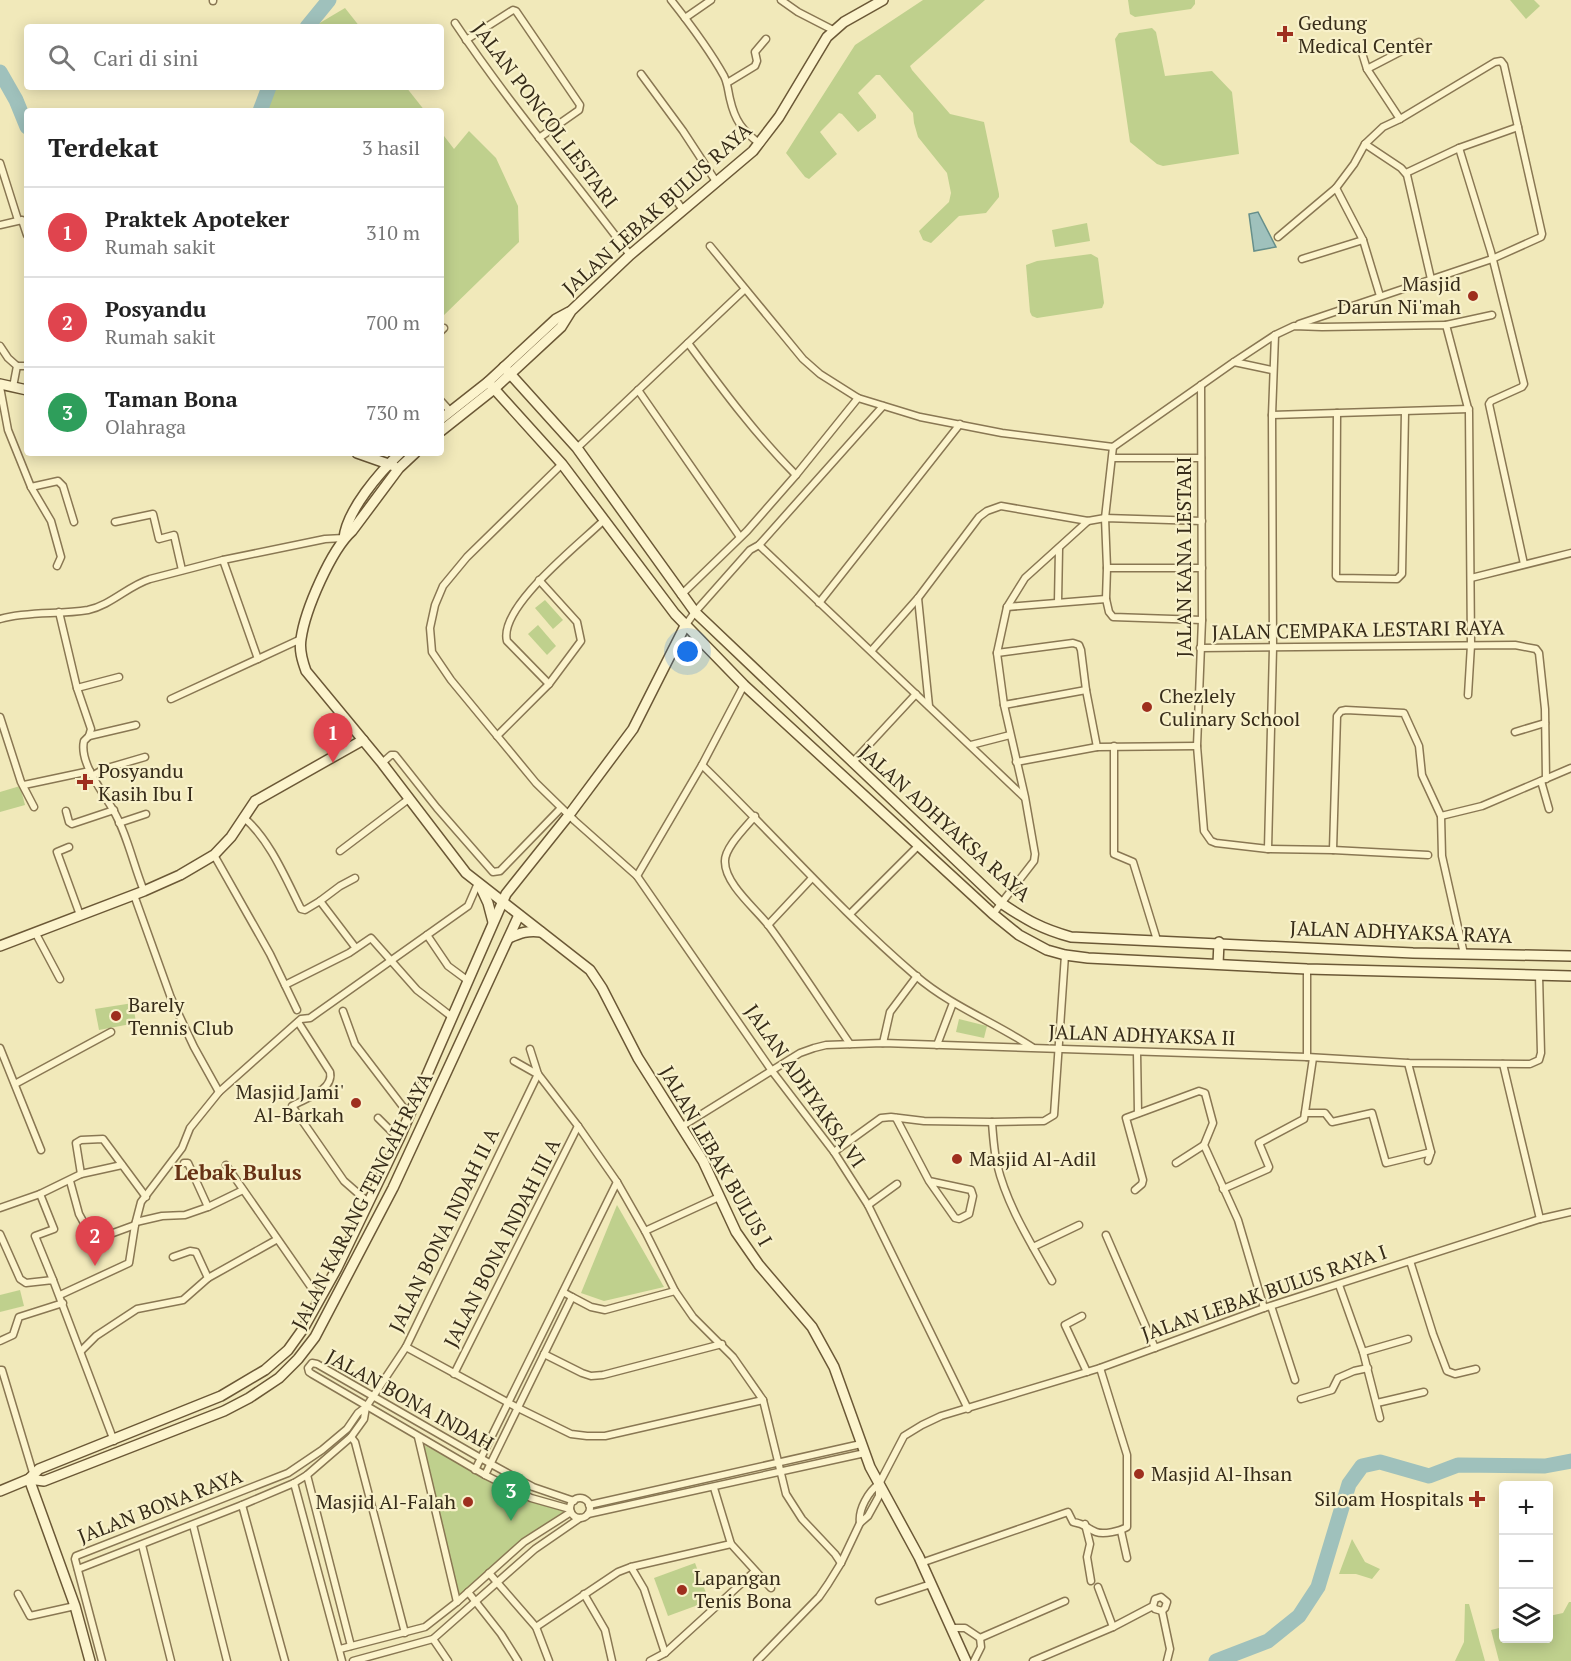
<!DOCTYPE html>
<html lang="id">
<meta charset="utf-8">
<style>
body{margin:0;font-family:"PT Serif",serif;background:#f6f6f6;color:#222}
.controls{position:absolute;right:18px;bottom:18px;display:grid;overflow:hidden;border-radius:6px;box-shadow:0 3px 15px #0003}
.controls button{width:54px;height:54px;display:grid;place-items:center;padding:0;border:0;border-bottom:2px solid #e0e0e0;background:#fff;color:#222;font:30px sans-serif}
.you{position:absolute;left:688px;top:652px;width:21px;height:21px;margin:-15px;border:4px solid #fff;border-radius:50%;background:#1a73e8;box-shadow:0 0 0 9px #1a73e833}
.badge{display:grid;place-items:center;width:39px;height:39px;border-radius:50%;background:#9e2f1e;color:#fff;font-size:20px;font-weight:700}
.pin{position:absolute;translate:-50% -50px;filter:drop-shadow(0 2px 3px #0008)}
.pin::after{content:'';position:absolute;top:32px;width:21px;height:18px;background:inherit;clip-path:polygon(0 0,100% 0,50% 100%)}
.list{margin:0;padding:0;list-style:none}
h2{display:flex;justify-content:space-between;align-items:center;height:78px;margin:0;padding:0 24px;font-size:26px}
h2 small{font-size:20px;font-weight:400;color:#767676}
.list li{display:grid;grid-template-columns:39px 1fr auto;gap:18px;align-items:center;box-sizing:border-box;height:90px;padding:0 24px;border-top:2px solid #e0e0e0}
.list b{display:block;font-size:22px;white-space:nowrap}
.list p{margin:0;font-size:20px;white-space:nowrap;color:#767676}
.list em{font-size:20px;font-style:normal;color:#767676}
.icon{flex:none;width:33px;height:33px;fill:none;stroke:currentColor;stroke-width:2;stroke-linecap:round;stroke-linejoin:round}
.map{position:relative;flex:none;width:1571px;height:1661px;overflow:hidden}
.search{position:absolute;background:#fff;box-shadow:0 3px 15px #0003;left:24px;top:24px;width:420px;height:66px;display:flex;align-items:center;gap:15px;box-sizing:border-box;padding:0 21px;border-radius:6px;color:#767676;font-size:22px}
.panel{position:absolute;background:#fff;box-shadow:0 3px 15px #0003;left:24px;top:108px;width:420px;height:348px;border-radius:6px}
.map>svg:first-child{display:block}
.green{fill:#bfd08d}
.water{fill:#9fc1bc;stroke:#668f8b;stroke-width:1.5}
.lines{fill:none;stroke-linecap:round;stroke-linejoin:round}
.river{stroke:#9fc1bc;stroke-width:15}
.street-casing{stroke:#897753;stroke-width:9}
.secondary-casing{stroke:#6b5836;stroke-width:12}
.street{stroke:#fcf4cd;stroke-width:6}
.secondary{stroke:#fcf4cd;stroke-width:9}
.poi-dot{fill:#9e2f1e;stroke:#f8f1ca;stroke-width:2}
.labels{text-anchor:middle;stroke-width:4.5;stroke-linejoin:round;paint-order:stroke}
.poi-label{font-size:20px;fill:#372c19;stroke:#f8f1ca;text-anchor:start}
.street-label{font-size:20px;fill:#372c19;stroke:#f8f1ca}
.quarter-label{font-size:22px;font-weight:bold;fill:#673215;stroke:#f8f1ca}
</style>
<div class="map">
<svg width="1571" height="1661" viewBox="0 0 1571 1661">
<rect width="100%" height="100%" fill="#f1e9ba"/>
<!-- green -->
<g class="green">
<path d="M923 0H985L910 66 912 70 950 114 984 122 999 194V197L986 213 959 216 931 243 923 240 919 231 949 202 951 193 947 173 918 137 914 123 913 113 880 75H876L858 93 876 115V118L858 132 842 114 839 113 820 132 837 154 809 179 805 177 786 153 855 45Z"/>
<path d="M1128 0H1195V4L1191 9 1135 17 1130 14Z"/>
<path d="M1510 0H1534L1540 6 1526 19Z"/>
<path d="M345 8 360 27H313Z"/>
<path d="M1152 28 1156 32 1165 76 1212 71 1232 92 1239 154 1163 166 1157 164 1130 142 1115 39 1119 33Z"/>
<path d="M270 87H406L425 111H265Z"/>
<path d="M469 131 496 158 518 206 519 242 441 318V132L454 149Z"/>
<path d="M1087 223 1090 241 1055 247 1052 230Z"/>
<path d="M1091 254 1098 258 1104 303 1102 308 1037 318 1032 316 1030 312 1026 265 1037 261Z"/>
<path d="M545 600 563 620 553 629 535 608Z"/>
<path d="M538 625 556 646 547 655 528 634Z"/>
<path d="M20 786 25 805 0 812V792Z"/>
<path d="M133 1003 136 1023 99 1030 95 1009Z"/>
<path d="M959 1019 987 1026 984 1038 956 1032Z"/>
<path d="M617 1205 664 1287 604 1301 581 1293Z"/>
<path d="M20 1290 24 1306 0 1312V1295Z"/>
<path d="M422 1444 530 1500 566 1510 522 1540 459 1596Z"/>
<path d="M1352 1539 1365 1562 1380 1569 1372 1579 1356 1574H1339Z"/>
<path d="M695 1563 709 1601 668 1616 654 1578Z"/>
<path d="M1569 1602H1571V1661H1499L1491 1630 1503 1627 1504 1638H1548L1549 1616 1563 1613Z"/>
<path d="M1465 1604H1469L1485 1661H1455L1464 1642Z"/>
</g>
<!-- water -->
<path class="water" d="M1258 212 1276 247 1254 251 1249 214Z"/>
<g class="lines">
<!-- river -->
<g class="river">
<path d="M307 27 329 0"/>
<path d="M0 72 16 100 27 127"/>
<path d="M260 111 269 87"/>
<path d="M1216 1661 1268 1641 1299 1616 1318 1587 1349 1484 1362 1466 1380 1462 1429 1476 1458 1465 1545 1466 1571 1461"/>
</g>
<!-- street casing -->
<g class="street-casing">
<g id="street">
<path d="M213 0V1"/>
<path d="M671 0C690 24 709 49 724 76 728 84 728 91 730 99 735 121 742 130 760 144"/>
<path d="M781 0 798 12 833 30"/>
<path d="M685 18 711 0"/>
<path d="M455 23C509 104 572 177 630 255"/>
<path d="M466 40 513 10 516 11 580 105 579 110 539 138"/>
<path d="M1362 53 1367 69 1400 119"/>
<path d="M1367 69 1419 42"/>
<path d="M641 74 683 131 717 183"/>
<path d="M727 83 755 66 757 61 755 52 766 39"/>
<path d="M1365 144 1401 168 1407 175 1431 279"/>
<path d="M1459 148 1491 252 1524 384 1522 387 1491 401 1489 404 1524 564"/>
<path d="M0 163 18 220"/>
<path d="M1406 173 1459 148 1518 127"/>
<path d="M1336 188 1363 240 1380 296"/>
<path d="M670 192 683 210"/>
<path d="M0 225 22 220 27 235"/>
<path d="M1278 237 1336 188 1354 164 1365 144 1383 127 1400 119 1495 62 1501 61 1504 65 1542 234 1541 237 1492 259 1299 324"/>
<path d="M710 246 803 359 820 374 858 398 920 417 1002 433 1113 447 1234 362 1275 335 1294 326 1322 327 1446 325 1469 412 1471 645 1468 695"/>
<path d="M1302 259 1363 240"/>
<path d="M1446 325 1492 315"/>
<path d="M441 331 444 328"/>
<path d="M688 343C722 389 755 434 796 475"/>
<path d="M0 346 8 358 17 366 13 387"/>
<path d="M1234 362 1272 370"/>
<path d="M17 366H27"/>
<path d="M1201 385 1202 620 1197 746 1204 831 1211 841 1216 843 1268 849 1333 850 1428 855"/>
<path d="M0 387 8 430 31 487 51 521 61 557 57 566"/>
<path d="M638 390 740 537"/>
<path d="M441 401 450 411"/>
<path d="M1337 413 1336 576 1338 578 1397 579 1402 574 1405 412"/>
<path d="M1272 415 1469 409"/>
<path d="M1113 447 1105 518 1107 568 1106 599 1109 612 1113 617 1202 620"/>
<path d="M577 448 745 289"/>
<path d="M1113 458H1201"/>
<path d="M562 464 467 557 443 586 435 605 430 628 432 652 451 680 536 783 575 821 637 876 772 1071 834 1152 868 1205 968 1409"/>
<path d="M31 487 58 481 63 486 74 522"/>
<path d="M115 522 153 514 159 539 174 535 182 570"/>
<path d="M759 545 1024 797"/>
<path d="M223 560 258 659"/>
<path d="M1107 568H1202"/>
<path d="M1471 578 1571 553"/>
<path d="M681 595 747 531 796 475 858 398"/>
<path d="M918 598 929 706"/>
<path d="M1058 602 1059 549"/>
<path d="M819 603 960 424"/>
<path d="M1007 607 1106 599"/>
<path d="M59 612 77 688 91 729 89 736 84 741C79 762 102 791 112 808 127 833 133 864 144 891"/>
<path d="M0 619C29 611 58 615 88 610 111 605 128 586 150 579L223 560 325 539 344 538"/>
<path d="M685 626 695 612 750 550 759 545 883 406"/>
<path d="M1200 648 1515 645 1536 649 1539 653 1545 709 1546 779"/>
<path d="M872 650 918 598 979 517 987 511 1001 506 1088 521 1105 518 1202 521"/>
<path d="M997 653 1073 643 1079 645 1081 650 1086 690 1097 747"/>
<path d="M549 684 507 641C498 607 581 543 604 520"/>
<path d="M77 688 119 677"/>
<path d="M171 699 301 639"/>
<path d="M1004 705 1086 690"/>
<path d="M0 717 21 782 34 807"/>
<path d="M1515 732 1545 723"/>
<path d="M89 736 136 725"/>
<path d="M497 736 549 684 581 641 577 622 539 580"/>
<path d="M971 745 1010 735"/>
<path d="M1114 746V854L1133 862 1157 940"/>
<path d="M1016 762 1097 747 1197 746"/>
<path d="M382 763 391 755H395L437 808 493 872 500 871 561 808"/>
<path d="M852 763 916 694"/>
<path d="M702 765C774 835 840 911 916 976 951 1006 994 1022 1032 1047"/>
<path d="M92 776 104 769 145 757"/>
<path d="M1541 781 1549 809"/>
<path d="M24 785 90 771"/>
<path d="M66 811 69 822 72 824 114 810"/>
<path d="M755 816C746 827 724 848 725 862 725 884 756 909 769 926 797 964 823 1005 850 1044"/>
<path d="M1441 816 1482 806 1571 768"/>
<path d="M243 817C269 838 286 879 301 909L305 910 320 901 355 947"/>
<path d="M119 823 146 814"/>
<path d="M69 847 57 852 80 915"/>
<path d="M1268 849 1273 648 1272 415 1275 335"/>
<path d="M1333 850 1337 716 1341 711 1346 710 1404 713 1419 746 1422 775 1441 816 1442 856 1464 954"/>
<path d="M340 851 410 798"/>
<path d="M214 855 270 954 297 1010"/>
<path d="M637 876 702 765 744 685"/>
<path d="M134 895 171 998 194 1047 219 1092"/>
<path d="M320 901 340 886 355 878"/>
<path d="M850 914 918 846"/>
<path d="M993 914 1034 861 1035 854 1025 797 1004 705 997 653 1007 607 1025 578 1088 521"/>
<path d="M768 925 812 878"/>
<path d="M35 932 60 979"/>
<path d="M427 935 448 966 467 980"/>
<path d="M285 985 349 953 371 938 417 990 452 1017"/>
<path d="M343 1011 355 1044 410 1116"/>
<path d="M298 1022 330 1072C334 1090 306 1098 292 1106L344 1181 368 1202"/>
<path d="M883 1043 890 1012 917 976"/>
<path d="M937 1045 953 1003"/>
<path d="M0 1048 41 1150"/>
<path d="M530 1049 538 1074 578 1126 617 1182 645 1231 675 1291 693 1317 733 1357 763 1400 786 1494 802 1519 835 1554 841 1563"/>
<path d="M1137 1052 1138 1113"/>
<path d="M1307 1057V969"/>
<path d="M514 1061 537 1074"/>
<path d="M1408 1063 1431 1152 1428 1161"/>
<path d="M1503 1064 1540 1219"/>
<path d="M15 1084 111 1032"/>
<path d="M1305 1113H1325L1332 1122 1372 1113 1386 1163 1431 1152"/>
<path d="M378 1118 399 1139"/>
<path d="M896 1118 929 1181 955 1218 959 1219 969 1214 973 1196 971 1190 929 1181"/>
<path d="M992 1122C993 1136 994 1151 997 1164 1007 1206 1031 1243 1052 1281"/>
<path d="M681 1127 800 1053 814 1048 826 1045 883 1043 1307 1057 1408 1063 1530 1064 1539 1060 1541 1053 1539 975"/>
<path d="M834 1152 881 1118 891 1117 924 1121 992 1122 1044 1121 1054 1115 1065 955"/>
<path d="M184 1163H188L208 1207 243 1190"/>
<path d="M1176 1163 1204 1145"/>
<path d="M226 1165 320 1300"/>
<path d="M81 1174 76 1143 81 1140 103 1139 146 1197"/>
<path d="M70 1181 79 1214 84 1223 87 1237 94 1240 135 1225"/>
<path d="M1223 1189 1268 1169 1269 1167 1259 1143 1304 1119 1313 1058"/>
<path d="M1135 1190 1142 1184 1143 1180 1126 1118 1199 1091 1205 1093 1213 1123 1204 1145 1238 1220 1264 1308"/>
<path d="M40 1194 54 1229 35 1236 53 1280"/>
<path d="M868 1205 897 1184"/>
<path d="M0 1208 40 1194 81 1174 122 1165"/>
<path d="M136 1222 162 1216 185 1215 208 1207"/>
<path d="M645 1231 719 1197"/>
<path d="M0 1234 20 1279 26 1283 53 1280 114 1441"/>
<path d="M1106 1235 1155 1348"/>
<path d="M1033 1247 1079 1225"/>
<path d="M1410 1261 1433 1334 1447 1371 1455 1374 1476 1369"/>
<path d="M208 1278 276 1240"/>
<path d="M1339 1285 1363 1352 1380 1418"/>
<path d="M60 1295 129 1263 135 1225 141 1202 182 1148 190 1128 219 1092 301 1019 310 1018 468 906 478 883"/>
<path d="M572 1297 591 1307 605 1310 675 1291"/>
<path d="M1271 1306 1295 1380"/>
<path d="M1082 1316 1065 1325 1087 1372"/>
<path d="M0 1341 13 1335 19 1317 63 1303"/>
<path d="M406 1347 518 1408 571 1434 587 1436H605L763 1400"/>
<path d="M81 1351 96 1336 137 1309 183 1300 208 1278 196 1252 190 1251 173 1257"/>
<path d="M1363 1352 1408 1339"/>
<path d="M544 1354 582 1373 591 1376 603 1375 722 1344"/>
<path d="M0 1370H2L33 1473"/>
<path d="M454 1374 578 1126"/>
<path d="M1301 1399 1332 1390 1338 1378 1354 1371 1368 1368"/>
<path d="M1377 1403 1424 1392"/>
<path d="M351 1437 355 1442 405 1633"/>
<path d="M418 1437 457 1602"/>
<path d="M475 1470 617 1182"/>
<path d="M307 1475 351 1646"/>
<path d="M485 1475 572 1297 563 1292"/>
<path d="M294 1483 342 1661"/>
<path d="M714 1488 731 1544 771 1588"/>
<circle cx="580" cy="1508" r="10"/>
<path d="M242 1505 285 1661"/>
<path d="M589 1505 861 1444"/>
<path d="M570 1509 531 1498 485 1475 312 1374 309 1372 308 1368 312 1363 317 1364 491 1464 533 1487 574 1501"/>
<path d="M588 1514 865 1453"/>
<path d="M860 1523C858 1509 869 1491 879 1484"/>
<path d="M1085 1524 1090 1544 1087 1557 1091 1581"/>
<path d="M193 1525 227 1661"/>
<path d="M1121 1531 1127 1558"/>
<path d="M142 1545 171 1661"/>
<path d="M921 1563 1068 1512 1073 1522C1086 1524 1086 1528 1096 1532 1104 1535 1120 1531 1127 1527V1455L1100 1368"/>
<path d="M631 1567 644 1589 665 1653"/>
<path d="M78 1569 242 1505 294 1483 307 1475 351 1437 364 1419 366 1407"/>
<path d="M489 1573 536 1627 549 1661"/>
<path d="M1098 1587 1113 1627"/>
<path d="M468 1592 501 1634 518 1661"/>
<path d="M18 1594 30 1616 75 1606"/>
<path d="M584 1594 605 1630 612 1661"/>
<path d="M879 1601 931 1584"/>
<path d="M1162 1611 1170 1649 1167 1661"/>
<path d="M536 1627 618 1572 631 1567 731 1544"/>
<path d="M951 1628H965L980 1638 1065 1601"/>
<path d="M433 1639 448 1661"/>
<path d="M340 1649 425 1627 457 1602 524 1542 571 1512"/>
<path d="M102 1661 75 1559 76 1556 288 1473 322 1450 347 1429 358 1413 366 1407 406 1347 538 1074"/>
<path d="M353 1661 433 1639 535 1549 580 1518"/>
<path d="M650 1661 665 1653 755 1571"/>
<path d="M757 1661 819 1597 828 1584 841 1563 860 1523 868 1516 879 1496V1484L904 1436 922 1425 941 1416 1100 1368 1264 1308 1540 1219 1571 1212"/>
<path d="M974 1661 981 1647 980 1638"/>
<path d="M1033 1661 1113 1627 1153 1606 1155 1599 1161 1597 1167 1602 1165 1608 1162 1611 1155 1609 1153 1606"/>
</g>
</g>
<!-- secondary casing -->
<g class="secondary-casing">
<g id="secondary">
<path d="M504 367 577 448 695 612 1001 903C1026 920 1042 929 1071 937L1413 953 1571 956"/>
<path d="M488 382 562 464 675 614 744 685 993 914 1019 935 1047 950 1065 955 1088 958 1307 969 1571 976"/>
<path d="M0 384 27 390"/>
<path d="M441 419 488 382 556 319 569 312"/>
<path d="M441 431 494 389 561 327 571 311 630 255 753 151 779 117 827 37 844 22 883 0"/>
<path d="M357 453 394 466"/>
<path d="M415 453 399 468 352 531C331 550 305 610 301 639 299 650 302 660 306 671L382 763 466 873 590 970 602 988 638 1058 703 1161 736 1232 759 1265 812 1327 834 1367 870 1467 919 1557 966 1661"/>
<path d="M344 538C347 510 380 472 400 453"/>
<path d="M481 888 488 903 493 922"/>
<path d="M509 938C520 933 528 930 541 932"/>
<path d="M0 946 144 891 180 875 214 855 231 837 255 801 363 740"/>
<path d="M1218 964 1219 942"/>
<path d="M29 1479 44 1481 224 1411 249 1398 279 1378 298 1359 315 1337 393 1188 519 915"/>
<path d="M29 1479 75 1606 90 1661"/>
<path d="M0 1491 29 1479 39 1469 221 1396 265 1370 288 1350 303 1329 337 1268 399 1139 506 894 569 815 633 729 685 626"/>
</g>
</g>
<!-- street -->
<use href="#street" class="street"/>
<!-- secondary -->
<use href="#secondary" class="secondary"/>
</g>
<!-- markers -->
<g class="poi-dot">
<path d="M1282 25h6v6h6v6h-6v6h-6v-6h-6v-6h6z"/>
<circle cx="1473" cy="296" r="6"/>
<circle cx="1147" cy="707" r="6"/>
<path d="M82 773h6v6h6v6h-6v6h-6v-6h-6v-6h6z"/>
<circle cx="116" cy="1016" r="6"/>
<circle cx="356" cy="1103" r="6"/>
<circle cx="957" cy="1159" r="6"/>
<circle cx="1139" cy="1474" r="6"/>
<path d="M1474 1490h6v6h6v6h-6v6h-6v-6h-6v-6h6z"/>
<circle cx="468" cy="1502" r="6"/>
<circle cx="682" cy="1590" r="6"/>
</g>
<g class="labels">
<!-- poi labels -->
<g class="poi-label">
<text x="1298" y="30">Gedung<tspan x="1298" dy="23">Medical Center</tspan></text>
<text x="1461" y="291" text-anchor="end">Masjid<tspan x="1461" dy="23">Darun Ni'mah</tspan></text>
<text x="1159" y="703">Chezlely<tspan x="1159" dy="23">Culinary School</tspan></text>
<text x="98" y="778">Posyandu<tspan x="98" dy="23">Kasih Ibu I</tspan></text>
<text x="128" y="1012">Barely<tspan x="128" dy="23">Tennis Club</tspan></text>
<text x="344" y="1099" text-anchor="end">Masjid Jami'<tspan x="344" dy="23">Al-Barkah</tspan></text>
<text x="969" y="1166">Masjid Al-Adil</text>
<text x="1151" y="1481">Masjid Al-Ihsan</text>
<text x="1464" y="1506" text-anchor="end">Siloam Hospitals</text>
<text x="456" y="1509" text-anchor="end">Masjid Al-Falah</text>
<text x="694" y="1585">Lapangan<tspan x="694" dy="23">Tenis Bona</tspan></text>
</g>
<!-- street labels -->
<g class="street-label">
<text transform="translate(545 115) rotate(53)" y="7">JALAN PONCOL LESTARI</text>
<text transform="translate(657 209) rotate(-42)" y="7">JALAN LEBAK BULUS RAYA</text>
<text transform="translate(1184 557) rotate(-90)" y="7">JALAN KANA LESTARI</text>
<text transform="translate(1358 630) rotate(-1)" y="7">JALAN CEMPAKA LESTARI RAYA</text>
<text transform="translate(945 823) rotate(42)" y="7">JALAN ADHYAKSA RAYA</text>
<text transform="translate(1401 932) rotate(2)" y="7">JALAN ADHYAKSA RAYA</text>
<text transform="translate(1142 1035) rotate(2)" y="7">JALAN ADHYAKSA II</text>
<text transform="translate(805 1086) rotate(55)" y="7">JALAN ADHYAKSA VI</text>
<text transform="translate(716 1156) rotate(60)" y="7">JALAN LEBAK BULUS I</text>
<text transform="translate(362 1201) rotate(-63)" y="7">JALAN KARANG TENGAH RAYA</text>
<text transform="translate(444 1230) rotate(-64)" y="7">JALAN BONA INDAH II A</text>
<text transform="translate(502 1243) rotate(-63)" y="7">JALAN BONA INDAH III A</text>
<text transform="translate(1264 1293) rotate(-19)" y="7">JALAN LEBAK BULUS RAYA I</text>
<text transform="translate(410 1400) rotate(29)" y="7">JALAN BONA INDAH</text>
<text transform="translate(160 1506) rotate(-21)" y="7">JALAN BONA RAYA</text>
</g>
<!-- quarter labels -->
<g class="quarter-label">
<text x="238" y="1180">Lebak Bulus</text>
</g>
</g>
</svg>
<div class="controls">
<button>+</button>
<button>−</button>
<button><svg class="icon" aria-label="layers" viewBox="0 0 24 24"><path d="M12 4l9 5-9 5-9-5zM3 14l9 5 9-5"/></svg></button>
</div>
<div class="you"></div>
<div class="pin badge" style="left:333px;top:763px;background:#e0444e">1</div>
<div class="pin badge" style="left:95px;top:1266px;background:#e0444e">2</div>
<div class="pin badge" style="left:511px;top:1521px;background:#2e9e5b">3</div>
<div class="search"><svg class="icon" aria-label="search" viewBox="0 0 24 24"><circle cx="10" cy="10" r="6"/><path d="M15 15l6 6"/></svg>Cari di sini</div>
<section class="panel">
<h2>Terdekat<small>3 hasil</small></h2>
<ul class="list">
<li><span class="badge" style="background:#e0444e">1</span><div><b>Praktek Apoteker</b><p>Rumah sakit</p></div><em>310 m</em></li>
<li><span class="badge" style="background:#e0444e">2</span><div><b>Posyandu</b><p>Rumah sakit</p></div><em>700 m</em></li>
<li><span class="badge" style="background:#2e9e5b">3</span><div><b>Taman Bona</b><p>Olahraga</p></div><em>730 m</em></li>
</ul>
</section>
</div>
